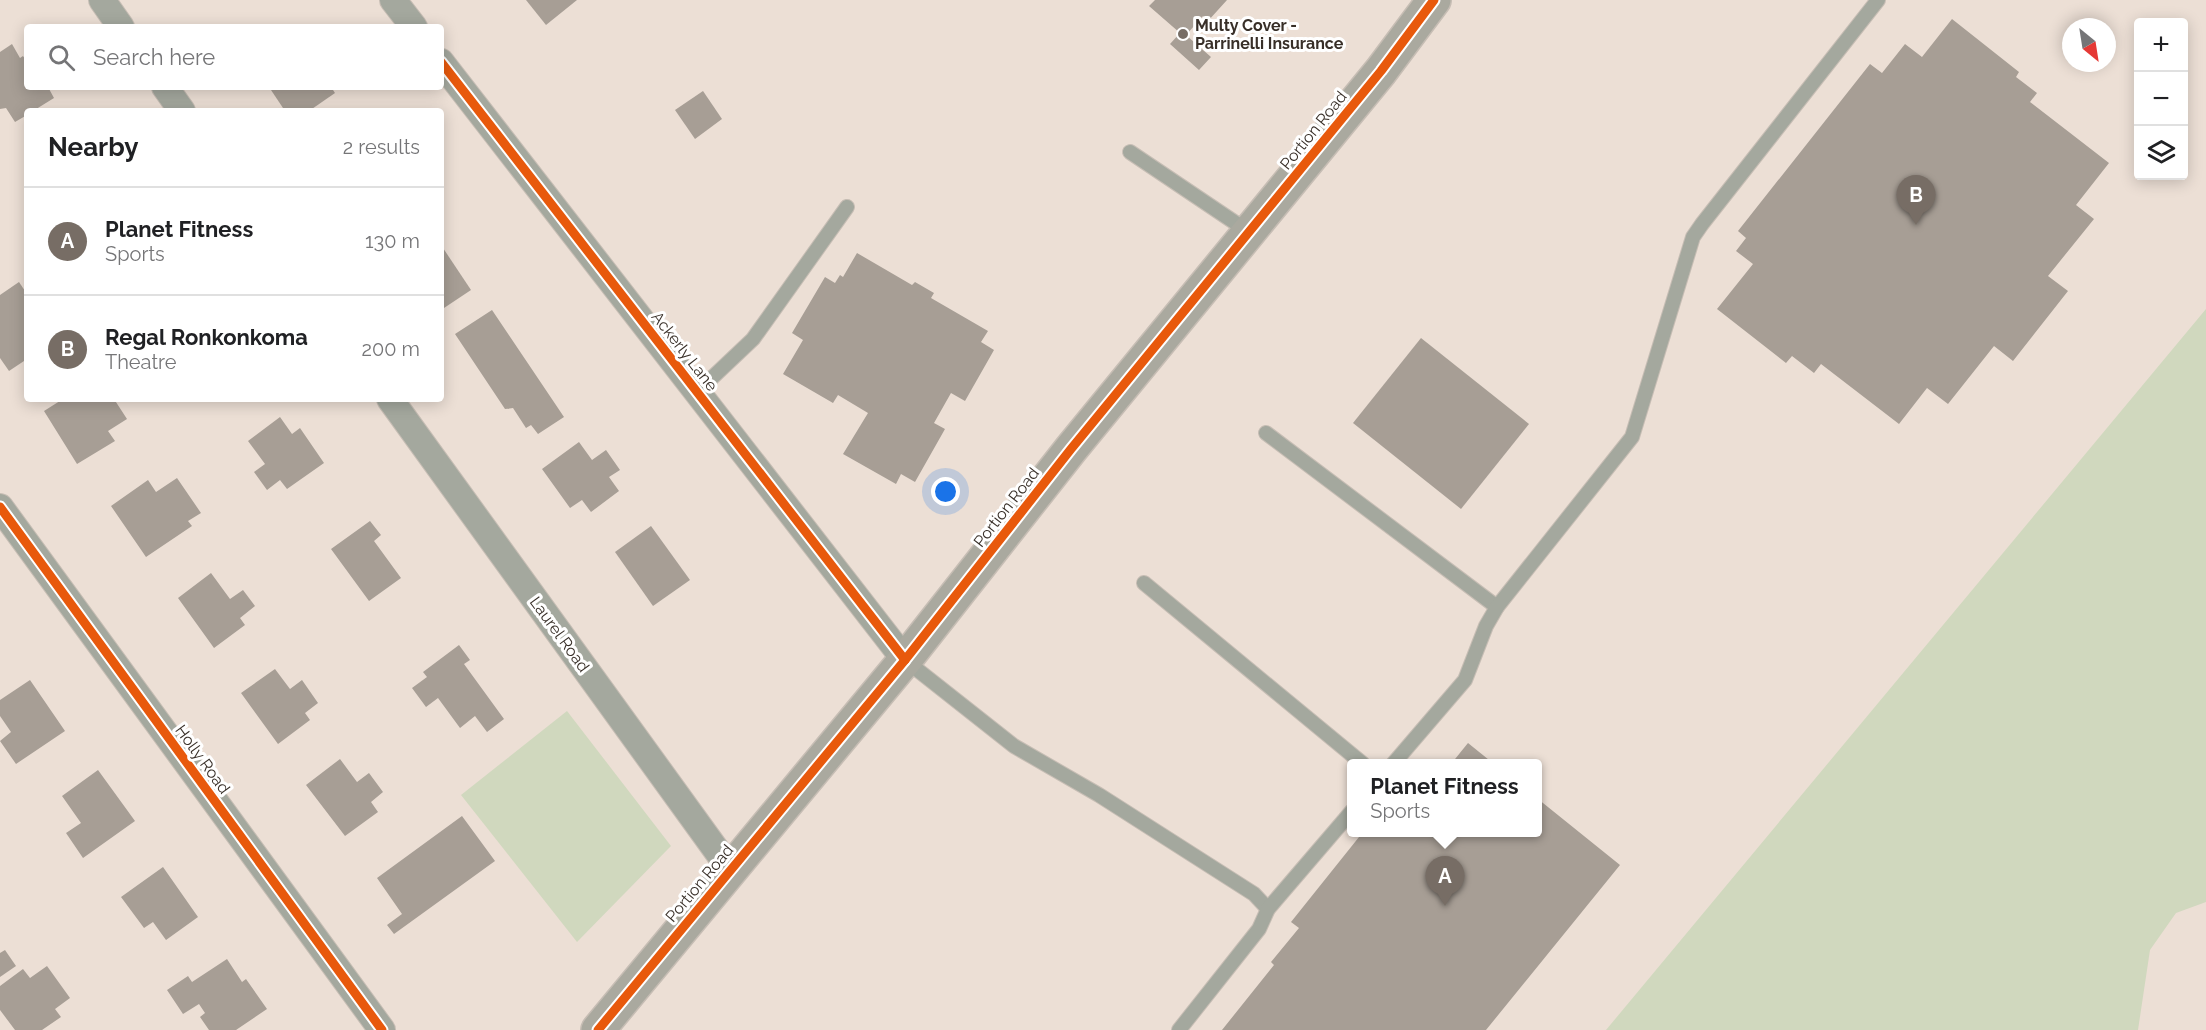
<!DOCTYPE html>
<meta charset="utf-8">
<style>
body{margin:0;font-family:Raleway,sans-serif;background:#f2f2f2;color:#202124}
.controls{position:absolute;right:18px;top:18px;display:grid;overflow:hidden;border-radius:6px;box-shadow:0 3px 15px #0003}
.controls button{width:54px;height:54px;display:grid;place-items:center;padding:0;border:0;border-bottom:2px solid #e0e0e0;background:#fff;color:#202124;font:30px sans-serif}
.compass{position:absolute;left:2062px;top:18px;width:54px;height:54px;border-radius:50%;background:#fff;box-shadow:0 3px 15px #0003;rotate:150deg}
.you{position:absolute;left:946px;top:492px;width:21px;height:21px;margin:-15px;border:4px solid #fff;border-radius:50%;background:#1a73e8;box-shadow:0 0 0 9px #1a73e833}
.badge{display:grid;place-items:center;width:39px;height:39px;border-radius:50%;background:#776d65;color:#fff;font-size:20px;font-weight:700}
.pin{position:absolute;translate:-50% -50px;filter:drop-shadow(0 2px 3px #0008)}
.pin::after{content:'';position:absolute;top:32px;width:21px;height:18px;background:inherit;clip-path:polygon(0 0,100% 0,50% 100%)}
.popup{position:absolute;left:1347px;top:759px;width:195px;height:78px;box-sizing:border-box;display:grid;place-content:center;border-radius:6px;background:#fff;filter:drop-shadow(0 2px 4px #0005);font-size:20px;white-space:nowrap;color:#757577}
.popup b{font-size:22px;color:#202124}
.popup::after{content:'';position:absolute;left:50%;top:100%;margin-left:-12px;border:12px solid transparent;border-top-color:#fff}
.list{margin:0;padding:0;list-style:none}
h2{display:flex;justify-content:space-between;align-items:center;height:78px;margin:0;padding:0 24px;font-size:26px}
h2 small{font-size:20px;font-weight:400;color:#757577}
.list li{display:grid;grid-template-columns:39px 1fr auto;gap:18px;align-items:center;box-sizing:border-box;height:108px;padding:0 24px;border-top:2px solid #e0e0e0}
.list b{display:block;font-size:22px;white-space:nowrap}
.list p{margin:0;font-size:20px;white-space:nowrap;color:#757577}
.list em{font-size:20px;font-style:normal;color:#757577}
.icon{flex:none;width:33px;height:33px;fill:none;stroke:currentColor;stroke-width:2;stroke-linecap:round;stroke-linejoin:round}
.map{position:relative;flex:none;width:2206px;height:1030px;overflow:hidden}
.search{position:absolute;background:#fff;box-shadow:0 3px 15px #0003;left:24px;top:24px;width:420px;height:66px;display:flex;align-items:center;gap:15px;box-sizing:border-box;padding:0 21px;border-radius:6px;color:#757577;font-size:22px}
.panel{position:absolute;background:#fff;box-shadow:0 3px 15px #0003;left:24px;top:108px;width:420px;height:294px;border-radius:6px}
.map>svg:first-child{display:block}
.green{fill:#d0d8be}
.building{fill:#a79e95}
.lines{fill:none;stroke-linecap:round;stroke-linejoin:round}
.lane-casing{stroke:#c6bdb4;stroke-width:16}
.street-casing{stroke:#c6bdb4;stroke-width:28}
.primary-casing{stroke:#c6bdb4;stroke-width:36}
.lane{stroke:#a4a89e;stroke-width:14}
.street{stroke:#a4a89e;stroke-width:26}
.primary{stroke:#aaa99f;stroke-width:33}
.cycleway-casing{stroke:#fff;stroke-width:13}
.cycleway{stroke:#e8590c;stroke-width:9}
.poi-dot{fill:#776d65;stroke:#fff;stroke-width:2}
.labels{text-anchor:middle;stroke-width:6;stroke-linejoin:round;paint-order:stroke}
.poi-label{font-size:16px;font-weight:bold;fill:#382f28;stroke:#fff;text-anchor:start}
.street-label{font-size:16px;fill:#382f28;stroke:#fff}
</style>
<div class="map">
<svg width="2206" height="1030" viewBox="0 0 2206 1030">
<rect width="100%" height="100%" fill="#ecdfd5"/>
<!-- green -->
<g class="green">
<path d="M2206 309V902L2176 913 2150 950 2138 1030H1606Z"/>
<path d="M567 711 671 846 577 942 461 795Z"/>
</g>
<!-- building -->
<g class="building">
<path d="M526 0H577L546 25Z"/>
<path d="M1155 0H1227L1208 21 1203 16 1186 35 1211 57 1199 70 1170 44 1180 33 1149 6Z"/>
<path d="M1952 19 2019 72 2016 77 2037 93 2030 102 2109 163 2076 205 2094 219 2048 276 2068 291 2013 361 1994 346 1948 404 1927 388 1899 424 1821 364 1814 373 1792 356 1786 363 1717 309 1753 264 1736 251 1746 238 1738 231 1870 64 1882 73 1905 44 1922 57Z"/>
<path d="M12 44 20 58 23 56 27 62 25 66 27 69V87H48L54 98 33 111H27V115L15 122 6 108 0 109V52Z"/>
<path d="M269 87H331L335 93 309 111H285Z"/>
<path d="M703 91 722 119 695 139 675 110Z"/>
<path d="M441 245 471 290 441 310Z"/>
<path d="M857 253 912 285 915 282 934 293 931 298 988 331 981 342 994 350 965 401 951 393 934 423 945 429 915 482 901 474 896 484 843 454 868 413 838 395 833 403 783 374 803 340 792 333 825 277 835 283 840 275 843 277Z"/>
<path d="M19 282 27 294V359L9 371 0 358V295Z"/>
<path d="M492 310 564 417 538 434 531 425 526 428 513 408 505 409 455 334Z"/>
<path d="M1421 338 1529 424 1461 509 1353 423Z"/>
<path d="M63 399H104L105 401 114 399 127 419 108 431 115 441 77 464 44 411Z"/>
<path d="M280 417 292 434 300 428 324 463 287 489 280 480 267 490 254 472 265 464 248 441Z"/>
<path d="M579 442 592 460 606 450 620 470 609 477 619 491 591 512 582 500 570 508 542 469Z"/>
<path d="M177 478 201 513 188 521 192 526 146 557 111 506 148 480 156 492Z"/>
<path d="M370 521 381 535 374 541 401 578 369 601 331 549Z"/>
<path d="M651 526 690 580 653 606 615 552Z"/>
<path d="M211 573 230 599 243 590 255 606 240 618 245 625 214 648 178 598Z"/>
<path d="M459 645 470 660 464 664 504 719 487 732 475 716 460 728 438 698 426 707 412 688 427 677 423 672Z"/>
<path d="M275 669 290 689 302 680 318 703 305 713 310 720 278 744 241 693Z"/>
<path d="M30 680 65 731 16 764 0 741 11 732 0 716V700Z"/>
<path d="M1468 743 1494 764H1451Z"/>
<path d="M340 759 357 782 369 773 383 792 371 802 378 812 345 836 306 785Z"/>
<path d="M98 770 135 821 83 858 66 833 81 823 62 796Z"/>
<path d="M1538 799 1620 865 1486 1030H1222L1274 965 1271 962 1299 928 1291 922 1363 832H1538Z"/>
<path d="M462 816 495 861 394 934 387 925 402 914 377 878Z"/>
<path d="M163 867 198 917 166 940 153 922 144 928 121 897Z"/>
<path d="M5 950 16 966 0 977V953Z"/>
<path d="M227 959 242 982 246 979 267 1009 236 1030H209L200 1017 205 1013 199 1004 183 1014 167 990 188 976 192 982Z"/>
<path d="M47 966 70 998 55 1009 61 1017 42 1030H15L0 1010V986L23 969 30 978Z"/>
</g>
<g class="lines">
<!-- lane casing -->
<g class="lane-casing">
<g id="lane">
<path d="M1130 152 1249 232"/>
<path d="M697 392 753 339 847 207"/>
<path d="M1266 433 1497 607"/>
<path d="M1144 583 1363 764"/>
<path d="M905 660 1014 746 1099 795 1254 894 1268 909"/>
<path d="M1393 764 1465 680 1486 626 1497 607 1632 437 1693 237 1702 224 1878 0"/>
<path d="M1179 1030 1259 929 1268 909 1352 811"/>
</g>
</g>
<!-- street casing -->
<g class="street-casing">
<g id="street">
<path d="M102 0 121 27"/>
<path d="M393 0 414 27"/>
<path d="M441 62 905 660"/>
<path d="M165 87 182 111"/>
<path d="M390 399 730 869"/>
<path d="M0 507 382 1030"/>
</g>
</g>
<!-- primary casing -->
<g class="primary-casing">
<path id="primary" d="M598 1030 905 660 1071 449 1381 71 1434 0"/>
</g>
<!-- lane -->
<use href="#lane" class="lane"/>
<!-- street -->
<use href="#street" class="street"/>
<!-- primary -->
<use href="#primary" class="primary"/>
<!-- cycleway casing -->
<g class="cycleway-casing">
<g id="cycleway">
<path d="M441 62 905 660"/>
<path d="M0 507 382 1030"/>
<path d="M598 1030 905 660 1071 449 1381 71 1434 0"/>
</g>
</g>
<!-- cycleway -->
<use href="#cycleway" class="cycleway"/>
</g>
<!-- markers -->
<circle class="poi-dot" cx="1183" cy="34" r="6"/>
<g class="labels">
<!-- poi labels -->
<g class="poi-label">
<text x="1195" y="31">Multy Cover -<tspan x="1195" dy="18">Parrinelli Insurance</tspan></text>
</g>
<!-- street labels -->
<g class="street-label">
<text transform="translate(1313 130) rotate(-51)" y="6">Portion Road</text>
<text transform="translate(685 351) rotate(52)" y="6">Ackerly Lane</text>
<text transform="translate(1006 507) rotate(-52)" y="6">Portion Road</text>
<text transform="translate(560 634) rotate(54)" y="6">Laurel Road</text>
<text transform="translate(203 759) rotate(54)" y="6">Holly Road</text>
<text transform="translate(699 883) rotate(-50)" y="6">Portion Road</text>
</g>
</g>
</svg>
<div class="controls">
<button>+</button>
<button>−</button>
<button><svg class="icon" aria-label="layers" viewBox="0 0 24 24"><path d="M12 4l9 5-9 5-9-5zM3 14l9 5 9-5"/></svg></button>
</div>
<svg class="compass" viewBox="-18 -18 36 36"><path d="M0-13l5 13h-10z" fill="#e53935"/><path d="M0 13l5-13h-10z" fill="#757577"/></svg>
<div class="you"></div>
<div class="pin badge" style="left:1445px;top:906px">A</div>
<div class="popup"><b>Planet Fitness</b>Sports</div>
<div class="pin badge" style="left:1916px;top:225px">B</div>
<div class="search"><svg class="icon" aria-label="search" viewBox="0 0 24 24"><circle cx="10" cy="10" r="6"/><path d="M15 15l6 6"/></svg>Search here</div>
<section class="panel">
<h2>Nearby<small>2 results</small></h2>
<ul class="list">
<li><span class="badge">A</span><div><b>Planet Fitness</b><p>Sports</p></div><em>130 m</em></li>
<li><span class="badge">B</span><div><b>Regal Ronkonkoma</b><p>Theatre</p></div><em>200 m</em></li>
</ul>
</section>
</div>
